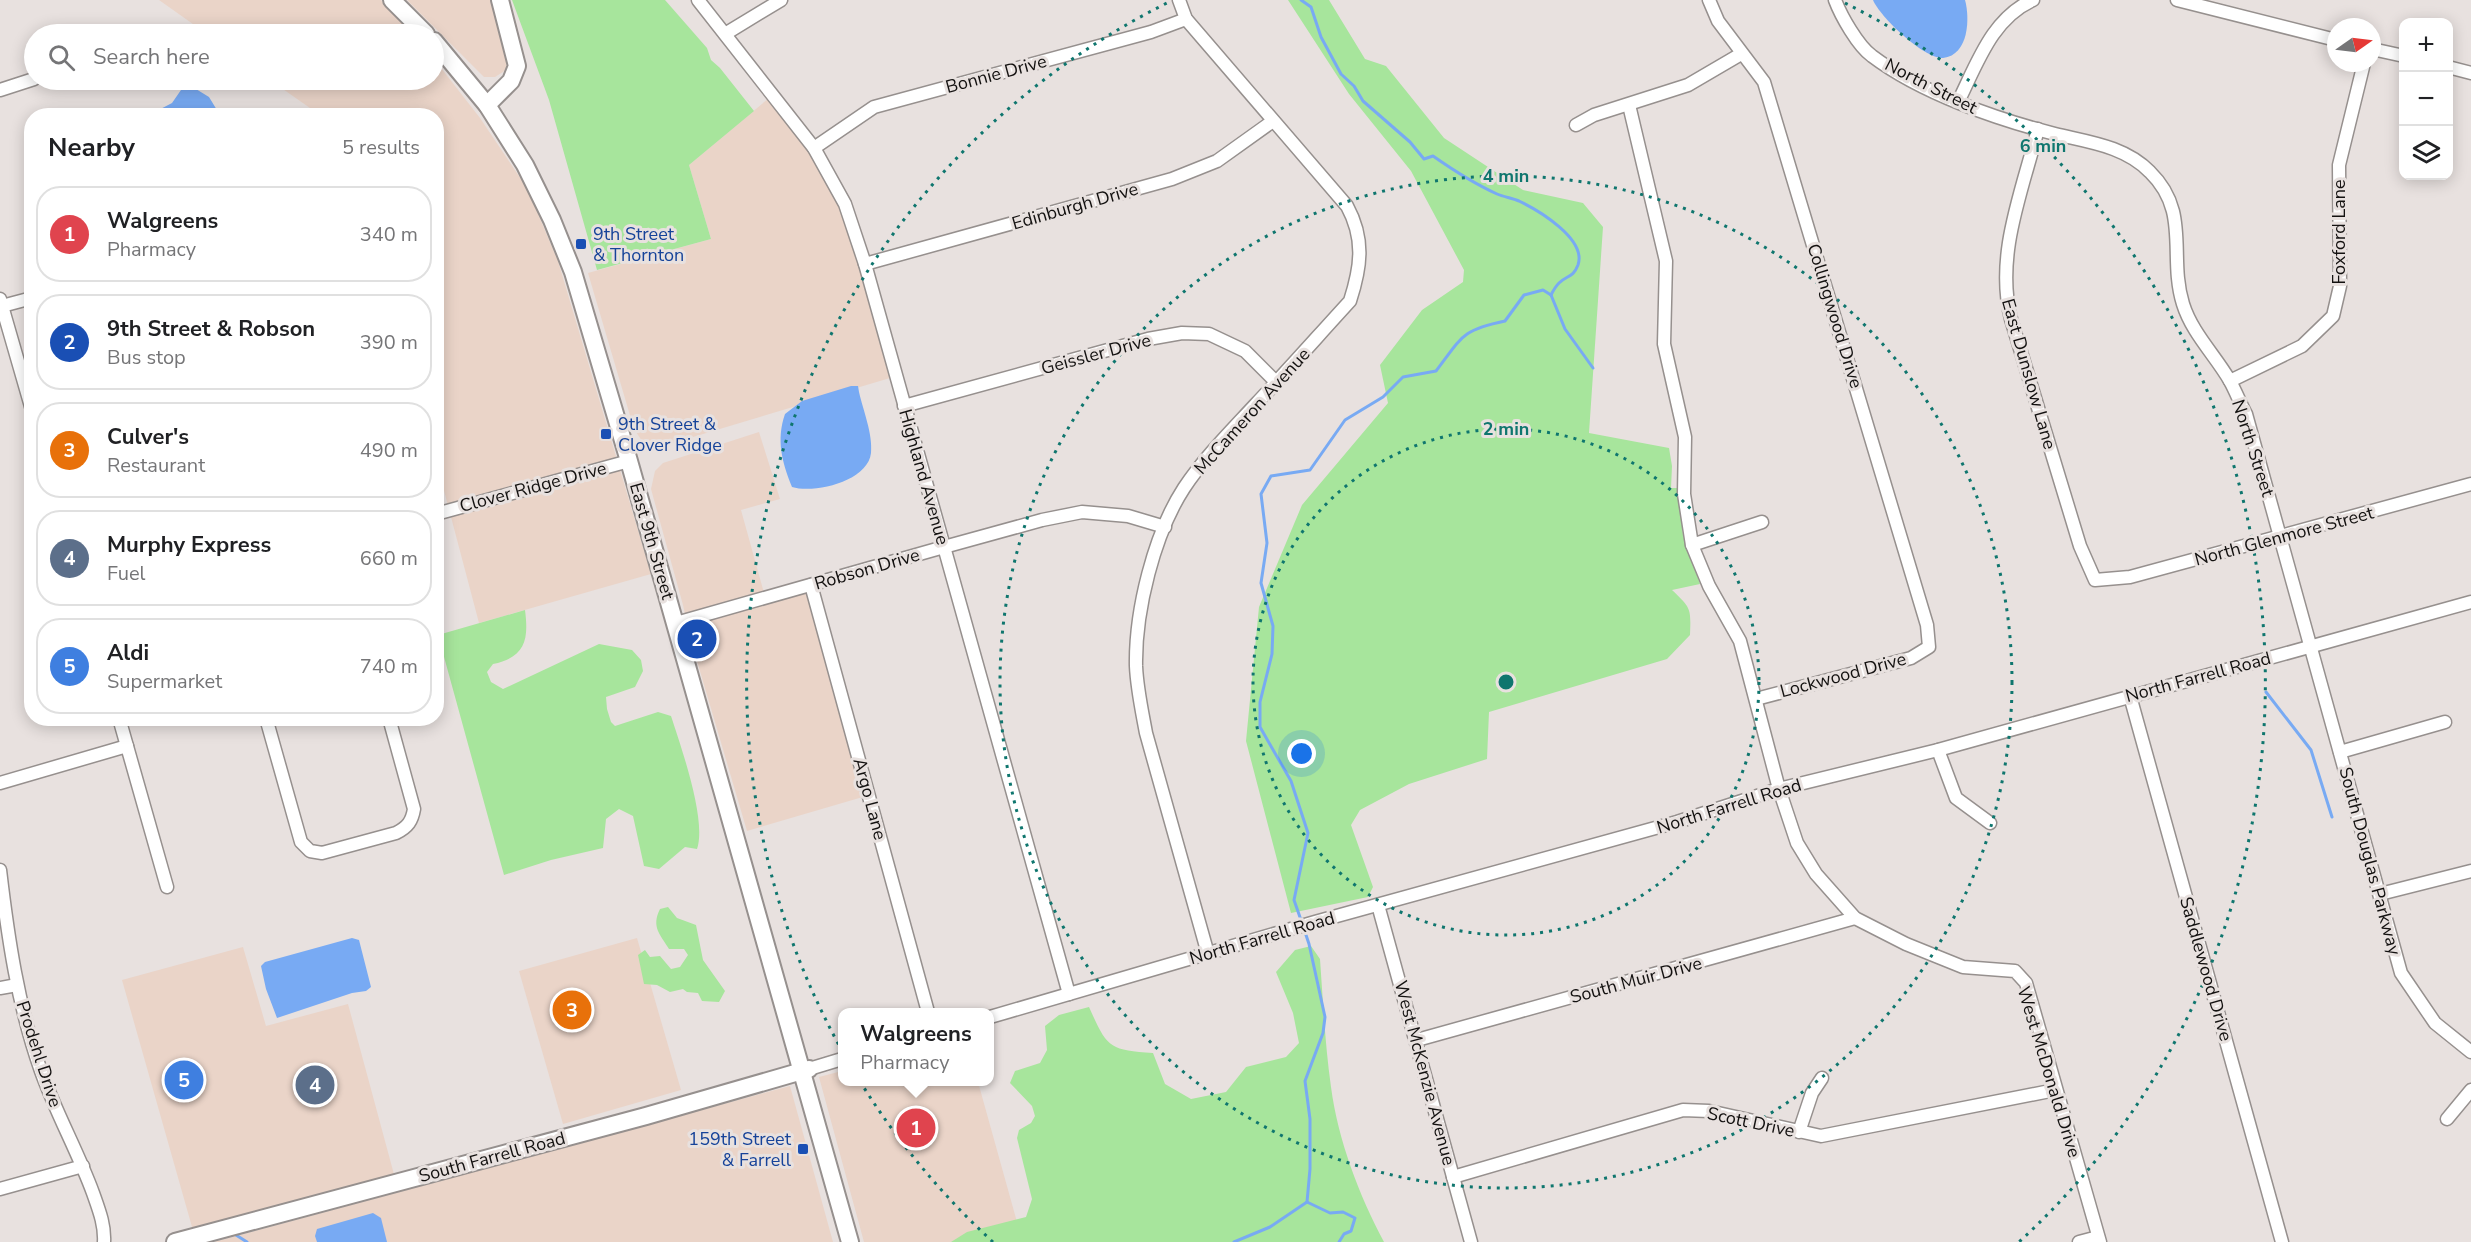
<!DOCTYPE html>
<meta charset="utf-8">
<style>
body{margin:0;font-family:"Nunito Sans",sans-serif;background:#f2f2f2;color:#202124}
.controls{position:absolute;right:18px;top:18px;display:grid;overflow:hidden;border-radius:12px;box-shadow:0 3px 15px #0003}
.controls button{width:54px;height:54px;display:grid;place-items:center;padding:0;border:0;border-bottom:2px solid #e0e0e0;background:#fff;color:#202124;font:30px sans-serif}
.compass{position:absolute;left:2327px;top:18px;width:54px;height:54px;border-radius:50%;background:#fff;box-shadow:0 3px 15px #0003;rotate:76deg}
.you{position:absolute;left:1302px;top:754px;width:21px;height:21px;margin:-15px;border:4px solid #fff;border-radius:50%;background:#1a73e8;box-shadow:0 0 0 9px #1a73e833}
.badge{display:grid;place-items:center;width:39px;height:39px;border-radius:50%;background:#317085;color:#fff;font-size:20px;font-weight:700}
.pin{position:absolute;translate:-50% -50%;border:3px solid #fff;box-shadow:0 2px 6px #0006}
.popup{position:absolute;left:838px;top:1008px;width:156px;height:78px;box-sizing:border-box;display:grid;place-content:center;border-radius:12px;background:#fff;filter:drop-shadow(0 2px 4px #0005);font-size:20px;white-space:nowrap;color:#757577}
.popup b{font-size:22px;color:#202124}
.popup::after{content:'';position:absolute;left:50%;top:100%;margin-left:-12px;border:12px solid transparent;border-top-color:#fff}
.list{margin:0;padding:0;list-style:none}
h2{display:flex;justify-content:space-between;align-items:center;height:78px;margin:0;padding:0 24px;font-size:26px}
h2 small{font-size:20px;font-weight:400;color:#757577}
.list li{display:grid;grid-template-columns:39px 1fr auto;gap:18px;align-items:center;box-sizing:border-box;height:96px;margin:0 12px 12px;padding:0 12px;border:2px solid #e0e0e0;border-radius:24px}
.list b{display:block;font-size:22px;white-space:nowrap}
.list p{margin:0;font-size:20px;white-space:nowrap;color:#757577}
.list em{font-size:20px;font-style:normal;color:#757577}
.icon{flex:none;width:33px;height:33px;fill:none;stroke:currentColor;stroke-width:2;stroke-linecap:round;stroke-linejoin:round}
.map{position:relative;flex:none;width:2471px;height:1242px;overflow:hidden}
.search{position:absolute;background:#fff;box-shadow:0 3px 15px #0003;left:24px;top:24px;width:420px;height:66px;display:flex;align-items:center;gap:15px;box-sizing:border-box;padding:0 21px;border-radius:33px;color:#757577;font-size:22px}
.panel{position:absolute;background:#fff;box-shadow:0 3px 15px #0003;left:24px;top:108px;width:420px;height:618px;border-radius:24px}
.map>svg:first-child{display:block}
.commercial{fill:#ead4c8}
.green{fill:#a7e59c}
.water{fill:#78aaf3}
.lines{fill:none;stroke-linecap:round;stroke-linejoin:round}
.stream{stroke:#78aaf3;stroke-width:3}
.street-casing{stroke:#96908e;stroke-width:15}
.secondary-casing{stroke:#96908e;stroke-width:20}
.street{stroke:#fff;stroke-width:12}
.secondary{stroke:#fff;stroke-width:16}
.ring{fill:none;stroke:#0f766e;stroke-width:3;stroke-dasharray:3 6}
.transit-dot{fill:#1a4fb4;stroke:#e8e1df;stroke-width:2}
.labels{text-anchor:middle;stroke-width:6;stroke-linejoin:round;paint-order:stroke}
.street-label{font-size:18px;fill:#131110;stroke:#e8e1df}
.transit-label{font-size:18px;fill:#164399;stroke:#e8e1df;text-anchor:start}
.centre{fill:#0f766e;stroke:#e8e1df;stroke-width:3}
.ring-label{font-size:18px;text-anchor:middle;font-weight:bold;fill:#0f766e;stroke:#e8e1df;stroke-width:6;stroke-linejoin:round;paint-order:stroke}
</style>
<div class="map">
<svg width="2471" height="1242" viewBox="0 0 2471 1242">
<rect width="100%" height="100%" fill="#e8e1df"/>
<!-- commercial -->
<g class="commercial">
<path d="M159 0H381L413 34H207Z"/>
<path d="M407 0H495L509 48 506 70 495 77H484Z"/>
<path d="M434 59 480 118 527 188 558 261 651 574 479 623 437 464 436 116 320 115 270 80H434Z"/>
<path d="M769 98 813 155 837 202 849 230 890 378 673 443 657 446 642 441 634 429 588 273 711 239 689 165Z"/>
<path d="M759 432 780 499 741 510 764 593 814 580 873 794 747 831 690 637 683 605 651 489 655 471 663 463Z"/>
<path d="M637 938 681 1090 563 1124 519 971Z"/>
<path d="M243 947 266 1026 348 1004 395 1178 194 1234 122 980Z"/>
<path d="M842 1071V1082H978L1017 1222 959 1242H864L819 1077Z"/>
<path d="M790 1086 833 1242H214Z"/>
</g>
<!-- green -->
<g class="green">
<path d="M512 0H665L707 48 711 60 720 68 754 111 689 165 711 239 597 270 549 100Z"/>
<path d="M1288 0H1329L1365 59 1386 66 1444 138 1523 190 1583 203 1603 227 1589 433 1669 448 1672 466 1671 488H1678L1683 535 1700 584 1672 590C1691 608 1691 608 1690 635L1667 659 1489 712 1487 759 1409 784 1360 810 1351 825 1373 887 1368 897 1291 913 1246 741 1259 607 1302 505 1388 403 1380 365 1422 310 1463 282 1464 270 1411 171 1349 94Z"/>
<path d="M525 610C529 641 525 657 493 664L487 672 491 682 503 689 599 644 632 650 641 660 643 671 635 687 606 697 607 709 611 722 615 726 658 712 671 716C681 747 707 820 697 849L685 847 659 869 644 866 633 816 619 809 606 819 603 848 551 860 504 875 438 635Z"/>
<path d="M668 907 677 918 696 925 703 960 725 991 719 1002 702 1001 698 993 687 992 683 989 670 992 657 985 644 984 638 955 645 950 650 957 660 956 671 969 680 967 688 955 684 949H669C660 934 651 927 660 909Z"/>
<path d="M1311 946 1320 959C1323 1001 1325 1044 1331 1087 1338 1140 1359 1195 1384 1242H951L967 1232 1026 1217 1032 1199 1017 1138 1019 1130 1031 1123 1035 1116 1032 1106 1010 1083 1015 1071 1040 1063 1047 1050 1045 1026 1059 1015 1089 1007C1107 1047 1108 1050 1153 1053L1165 1084 1191 1099 1226 1092 1246 1067 1286 1057 1299 1043 1293 1013 1276 972 1295 950Z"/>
</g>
<!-- water -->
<g class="water">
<path d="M1873 0H1965C1970 18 1969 55 1943 58 1924 59 1880 17 1873 0Z"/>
<path d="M191 86 209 97 220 115H149L172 103 181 90Z"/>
<path d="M851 386H858L859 392C863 410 873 434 871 453 868 481 815 494 792 487 782 462 776 440 785 414L802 401Z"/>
<path d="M352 938 359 940 371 987 366 991 352 993 277 1018 266 989 261 966 265 962Z"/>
<path d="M373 1213 381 1218 387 1242H317L315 1236 317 1229Z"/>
</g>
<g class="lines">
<!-- stream -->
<g class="stream">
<path d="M1301 0 1311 7 1321 37 1341 74 1354 86 1363 101 1410 142 1424 159 1433 156C1453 170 1475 184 1497 194 1504 197 1512 198 1519 201 1538 210 1587 239 1578 265 1573 278 1567 275 1559 283 1556 286 1553 291 1551 295"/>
<path d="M1551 295 1565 329 1593 368"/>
<path d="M2266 692 2311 750 2332 817"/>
<path d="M1302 923 1294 900 1308 833 1291 781 1260 727V702L1272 654 1273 626 1261 583 1267 543 1261 494 1271 476 1310 470 1345 420 1383 397 1403 377 1436 371C1462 337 1461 330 1505 321L1524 295 1543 290 1551 295"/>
<path d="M1304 929 1309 944 1325 1017 1323 1033 1305 1081 1310 1119V1169L1307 1202"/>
<path d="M1307 1202 1330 1213 1343 1212 1355 1218 1351 1231 1344 1234 1339 1242"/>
<path d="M236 1235 247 1242"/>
<path d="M1234 1242 1270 1227 1307 1202"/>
</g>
<!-- street casing -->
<g class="street-casing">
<g id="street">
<path d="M698 0 814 148 845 204 865 264 1069 994"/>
<path d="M1179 0 1186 19 1347 206C1365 239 1361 267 1350 301 1318 336 1287 371 1255 405 1230 432 1204 458 1184 488 1154 534 1135 611 1136 666 1137 689 1142 711 1146 733L1208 954"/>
<path d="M1709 0 1718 21 1764 82 1927 625 1929 647 1911 658 1756 699"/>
<path d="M1835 0C1841 16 1858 46 1872 56 1921 93 1996 119 2055 134 2088 142 2125 146 2150 172 2191 212 2168 256 2183 304 2192 333 2215 355 2230 381 2236 392 2240 403 2246 414L2401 973 2435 1023 2471 1052"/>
<path d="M2177 0 2336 40"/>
<path d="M725 34 781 0"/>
<path d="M2372 49 2404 56"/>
<path d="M2448 67 2471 73"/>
<path d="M0 90 34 79"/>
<path d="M1958 102C1977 64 1992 18 2033 0"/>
<path d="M1629 105 1666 261 1664 344 1685 437 1684 494 1692 545 1709 586 1740 641 1779 789 1797 843 1816 874 1855 918 1906 944 1963 967 2015 971 2026 983 2100 1242"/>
<path d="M1576 125 1594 115 1688 85 1741 54"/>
<path d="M2038 129C2022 192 1995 255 2011 319L2080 546 2095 580 2130 577 2471 484"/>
<path d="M814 148 874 107 1151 32 1186 19"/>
<path d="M865 264 1172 179 1217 161 1273 121"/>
<path d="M0 299 32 410"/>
<path d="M2 306 32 298"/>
<path d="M2230 381 2302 346 2333 316 2340 286 2339 165 2364 63"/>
<path d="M904 406 1148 339 1182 333 1209 334 1245 351 1276 382"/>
<path d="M436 514 629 461"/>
<path d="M1692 545 1762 522"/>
<path d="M811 585 928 1012"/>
<path d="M676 623 944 547 1042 520 1082 512 1128 516 1165 527"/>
<path d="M2130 696 2282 1242"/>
<path d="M119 718 167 887"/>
<path d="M266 718 301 842 310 851 322 853 396 833C408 827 412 821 414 809L389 718"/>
<path d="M1938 750 1956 798 1990 823"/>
<path d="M2340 752 2445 722"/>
<path d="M0 783 127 746"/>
<path d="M0 870C8 938 18 1006 41 1071 56 1113 78 1152 93 1193 99 1210 105 1225 104 1242"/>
<path d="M2380 894 2471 871"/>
<path d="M1378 905 1471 1242"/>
<path d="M0 988 17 985"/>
<path d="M990 1017 1315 922 1677 822 1779 789 1938 750 2471 602"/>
<path d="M1417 1040 1855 918"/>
<path d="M809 1069 842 1059"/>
<path d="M2447 1119 2471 1090"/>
<path d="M1799 1132 1812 1093 1822 1078"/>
<path d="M1453 1177 1683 1110 1709 1111 1821 1136 2055 1090"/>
<path d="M0 1189 83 1166"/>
<path d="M2079 1242 2098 1237"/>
</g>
</g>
<!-- secondary casing -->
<g class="secondary-casing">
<g id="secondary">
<path d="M392 0 426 34"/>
<path d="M434 41 487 105 525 165 552 220 573 272 629 461 850 1242"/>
<path d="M487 105 511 81 517 66 500 0"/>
<path d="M175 1242 646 1116 809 1069"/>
</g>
</g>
<!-- street -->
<use href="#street" class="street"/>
<!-- secondary -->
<use href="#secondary" class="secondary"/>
</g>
<!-- distance rings -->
<g class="ring">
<circle cx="1506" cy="682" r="253"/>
<circle cx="1506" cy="682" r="506"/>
<path d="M993 1242A759 759 0 0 1 1167 3M1845 3A759 759 0 0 1 2019 1242"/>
</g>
<!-- markers -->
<g class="transit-dot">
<rect x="575" y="238" width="12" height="12" rx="3"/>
<rect x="600" y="428" width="12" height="12" rx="3"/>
<rect x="797" y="1143" width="12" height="12" rx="3"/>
</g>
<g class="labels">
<!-- street labels -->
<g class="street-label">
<text transform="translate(996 74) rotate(-15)" y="6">Bonnie Drive</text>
<text transform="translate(1931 86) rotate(27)" y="6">North Street</text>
<text transform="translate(1075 206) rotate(-16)" y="6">Edinburgh Drive</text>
<text transform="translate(2339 232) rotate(-90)" y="6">Foxford Lane</text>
<text transform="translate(1835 316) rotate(73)" y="6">Collingwood Drive</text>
<text transform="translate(1096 354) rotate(-15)" y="6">Geissler Drive</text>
<text transform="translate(2029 374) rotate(74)" y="6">East Dunslow Lane</text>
<text transform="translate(1252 411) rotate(-48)" y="6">McCameron Avenue</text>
<text transform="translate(2253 448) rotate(72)" y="6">North Street</text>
<text transform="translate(924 477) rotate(74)" y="6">Highland Avenue</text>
<text transform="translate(533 487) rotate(-15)" y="6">Clover Ridge Drive</text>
<text transform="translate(2284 536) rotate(-15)" y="6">North Glenmore Street</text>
<text transform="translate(652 541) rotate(74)" y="6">East 9th Street</text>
<text transform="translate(867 569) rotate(-16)" y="6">Robson Drive</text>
<text transform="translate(1843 675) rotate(-15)" y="6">Lockwood Drive</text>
<text transform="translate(2198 677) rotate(-15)" y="6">North Farrell Road</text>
<text transform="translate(870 799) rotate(75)" y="6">Argo Lane</text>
<text transform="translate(1729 806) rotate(-17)" y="6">North Farrell Road</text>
<text transform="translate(2370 861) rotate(75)" y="6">South Douglas Parkway</text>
<text transform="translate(1262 938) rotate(-16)" y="6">North Farrell Road</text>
<text transform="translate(2206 969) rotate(74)" y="6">Saddlewood Drive</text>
<text transform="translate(1636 980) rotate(-15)" y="6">South Muir Drive</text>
<text transform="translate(39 1054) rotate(72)" y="6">Prodehl Drive</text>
<text transform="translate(2049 1072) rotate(73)" y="6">West McDonald Drive</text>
<text transform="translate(1425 1073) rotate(75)" y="6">West McKenzie Avenue</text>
<text transform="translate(1751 1122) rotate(12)" y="6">Scott Drive</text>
<text transform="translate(492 1157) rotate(-15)" y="6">South Farrell Road</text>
</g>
<!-- transit labels -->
<g class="transit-label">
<text x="593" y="240">9th Street<tspan x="593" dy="21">&amp; Thornton</tspan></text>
<text x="618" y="430">9th Street &amp;<tspan x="618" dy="21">Clover Ridge</tspan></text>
<text x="791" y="1145" text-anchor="end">159th Street<tspan x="791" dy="21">&amp; Farrell</tspan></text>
</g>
</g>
<circle cx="1506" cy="682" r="9" class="centre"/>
<g class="ring-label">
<text x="2043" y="152">6 min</text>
<text x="1506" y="182">4 min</text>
<text x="1506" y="435">2 min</text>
</g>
</svg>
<div class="controls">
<button>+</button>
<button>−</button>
<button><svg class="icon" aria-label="layers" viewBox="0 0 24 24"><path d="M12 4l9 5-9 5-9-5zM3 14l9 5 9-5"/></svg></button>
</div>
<svg class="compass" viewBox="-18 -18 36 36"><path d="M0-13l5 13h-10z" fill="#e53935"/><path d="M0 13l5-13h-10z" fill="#757577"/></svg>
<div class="you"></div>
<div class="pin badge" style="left:916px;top:1128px;background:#e0444e">1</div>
<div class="popup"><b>Walgreens</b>Pharmacy</div>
<div class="pin badge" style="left:697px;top:639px;background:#1a4fb4">2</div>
<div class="pin badge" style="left:572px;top:1010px;background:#e8710a">3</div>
<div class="pin badge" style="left:315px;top:1085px;background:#5c6f8a">4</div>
<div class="pin badge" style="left:184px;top:1080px;background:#3f7fe0">5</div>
<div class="search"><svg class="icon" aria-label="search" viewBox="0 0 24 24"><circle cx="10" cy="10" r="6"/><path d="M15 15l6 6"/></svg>Search here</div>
<section class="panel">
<h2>Nearby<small>5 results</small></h2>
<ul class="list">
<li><span class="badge" style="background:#e0444e">1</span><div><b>Walgreens</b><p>Pharmacy</p></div><em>340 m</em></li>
<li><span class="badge" style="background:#1a4fb4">2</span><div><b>9th Street &amp; Robson</b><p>Bus stop</p></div><em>390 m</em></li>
<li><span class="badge" style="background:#e8710a">3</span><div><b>Culver's</b><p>Restaurant</p></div><em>490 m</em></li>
<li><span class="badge" style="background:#5c6f8a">4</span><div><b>Murphy Express</b><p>Fuel</p></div><em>660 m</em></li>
<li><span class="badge" style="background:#3f7fe0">5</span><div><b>Aldi</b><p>Supermarket</p></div><em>740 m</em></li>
</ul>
</section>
</div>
